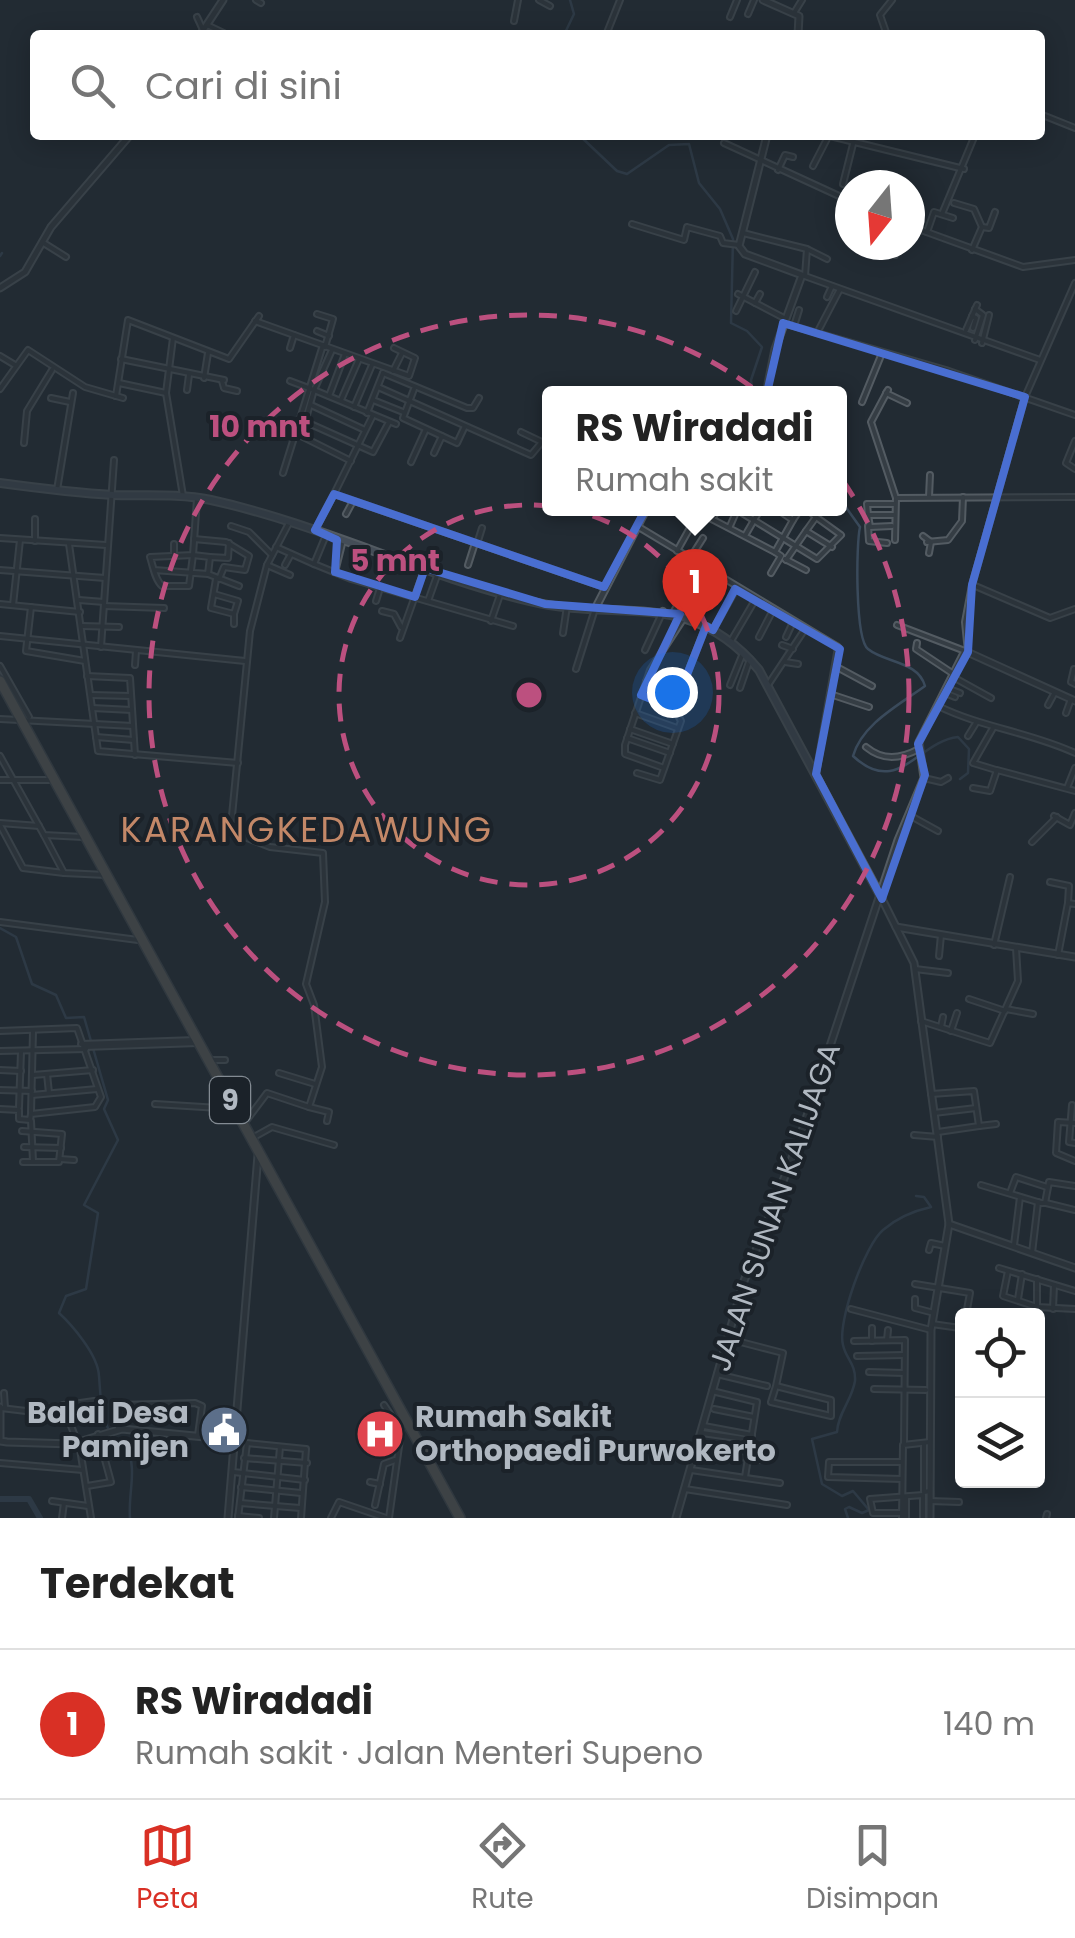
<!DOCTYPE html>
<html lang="id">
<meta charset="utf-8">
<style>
body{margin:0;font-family:Poppins,sans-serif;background:#f6f6f6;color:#222}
.controls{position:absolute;right:30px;bottom:30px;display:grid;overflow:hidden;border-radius:10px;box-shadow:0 5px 25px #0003}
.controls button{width:90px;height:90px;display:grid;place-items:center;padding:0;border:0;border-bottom:2px solid #e0e0e0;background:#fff;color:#222;font:50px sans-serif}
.compass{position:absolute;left:835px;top:170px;width:90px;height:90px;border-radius:50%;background:#fff;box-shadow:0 5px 25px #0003;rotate:197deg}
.you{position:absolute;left:672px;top:692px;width:35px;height:35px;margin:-25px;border:8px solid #fff;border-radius:50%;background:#1a73e8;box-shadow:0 0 0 15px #1a73e833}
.badge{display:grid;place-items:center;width:65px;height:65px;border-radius:50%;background:#d93025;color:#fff;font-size:32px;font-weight:700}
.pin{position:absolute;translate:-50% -82px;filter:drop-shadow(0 2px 5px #0008)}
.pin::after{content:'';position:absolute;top:52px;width:35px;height:30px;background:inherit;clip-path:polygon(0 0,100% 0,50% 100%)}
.popup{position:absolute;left:542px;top:386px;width:305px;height:130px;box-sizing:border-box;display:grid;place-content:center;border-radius:10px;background:#fff;filter:drop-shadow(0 2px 8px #0005);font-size:32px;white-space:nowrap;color:#767676}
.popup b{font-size:38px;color:#222}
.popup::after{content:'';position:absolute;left:50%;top:100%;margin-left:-20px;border:20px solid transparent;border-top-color:#fff}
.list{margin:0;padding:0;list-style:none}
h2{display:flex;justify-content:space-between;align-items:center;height:130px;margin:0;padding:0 40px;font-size:42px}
h2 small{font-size:32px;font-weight:400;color:#767676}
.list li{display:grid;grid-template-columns:65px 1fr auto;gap:30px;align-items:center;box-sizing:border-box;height:150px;padding:0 40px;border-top:2px solid #e0e0e0}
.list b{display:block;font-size:38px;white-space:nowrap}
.list p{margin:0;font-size:32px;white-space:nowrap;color:#767676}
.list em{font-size:32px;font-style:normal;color:#767676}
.icon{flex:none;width:55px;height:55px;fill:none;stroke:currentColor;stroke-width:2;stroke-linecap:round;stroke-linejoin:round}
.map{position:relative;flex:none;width:1075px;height:1518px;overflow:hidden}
.search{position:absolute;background:#fff;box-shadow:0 5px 25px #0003;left:30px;right:30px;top:30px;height:110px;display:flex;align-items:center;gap:25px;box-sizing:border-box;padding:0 35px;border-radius:10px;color:#767676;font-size:38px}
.sheet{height:280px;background:#fff}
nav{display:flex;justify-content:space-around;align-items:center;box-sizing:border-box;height:140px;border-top:2px solid #e0e0e0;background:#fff;font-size:28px;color:#767676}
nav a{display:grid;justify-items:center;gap:5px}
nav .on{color:#d93025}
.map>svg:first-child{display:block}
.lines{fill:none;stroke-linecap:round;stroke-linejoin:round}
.stream{stroke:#3a4a5b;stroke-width:2.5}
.river{stroke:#3a4a5b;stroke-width:6}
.minor-casing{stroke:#535b62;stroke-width:8}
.tertiary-casing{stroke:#535b62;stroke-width:9}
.secondary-casing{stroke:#535b62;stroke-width:10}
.trunk-casing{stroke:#40484f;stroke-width:12}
.minor{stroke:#353d44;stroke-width:4}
.tertiary{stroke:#353d44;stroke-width:5}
.secondary{stroke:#444d57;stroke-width:6}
.trunk{stroke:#5e5e5c;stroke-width:9}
.marked{fill:none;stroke:#496ed1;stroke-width:8;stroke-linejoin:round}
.ring{fill:none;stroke:#bc507f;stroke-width:5;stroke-dasharray:18 12}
.labels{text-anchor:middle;stroke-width:8;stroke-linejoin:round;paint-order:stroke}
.shield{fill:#1b2229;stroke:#838b93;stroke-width:2.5}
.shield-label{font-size:28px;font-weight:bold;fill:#b0b8c1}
.street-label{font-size:30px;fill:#b0b8c1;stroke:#1b2229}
.poi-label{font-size:30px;font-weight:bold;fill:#b0b8c1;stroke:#1b2229;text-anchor:end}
.quarter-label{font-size:35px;letter-spacing:2.5px;fill:#c38868;stroke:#1b2229}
.centre{fill:#bc507f;stroke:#1b2229;stroke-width:5}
.ring-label{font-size:30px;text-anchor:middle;font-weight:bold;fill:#bc507f;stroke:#1b2229;stroke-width:8;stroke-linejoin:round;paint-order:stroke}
</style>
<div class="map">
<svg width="1075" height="1518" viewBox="0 0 1075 1518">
<rect width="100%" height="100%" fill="#222b33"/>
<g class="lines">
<!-- stream -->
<g class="stream">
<path d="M564 35 574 14 570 0"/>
<path d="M579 135 617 171 627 174 669 145 689 144 699 183 720 209 733 239 731 323 747 331 762 347 751 380 753 394"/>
<path d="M0 256 2 253"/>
<path d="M840 499 860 527C856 544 855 639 868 649 885 663 918 661 925 686 899 705 862 724 853 756 898 798 918 741 958 737L969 749 968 773 960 779"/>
<path d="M0 928 16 937 32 984 56 995 66 1018 84 1017 108 1100 104 1109 118 1140 84 1205 98 1213 86 1289 66 1296 59 1313C70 1323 98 1354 99 1376 101 1400 100 1416 113 1438L126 1443C138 1472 128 1490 130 1518"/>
<path d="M848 1518 845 1509 849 1507 862 1513 869 1510 853 1491 842 1496 822 1484 812 1439 837 1432C838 1413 852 1400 855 1381 856 1364 846 1359 843 1345 837 1322 865 1245 883 1230 898 1217 913 1211 931 1207L924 1197 916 1196"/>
</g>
<!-- river -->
<path class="river" d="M0 1499H29L40 1518"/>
<!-- minor casing -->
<g class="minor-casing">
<g id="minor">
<path d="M256 0 261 3"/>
<path d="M539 0 550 6"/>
<path d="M794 13 802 0"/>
<path d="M748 14 754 0"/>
<path d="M197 17 203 30"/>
<path d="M730 17 737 0"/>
<path d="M514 21 518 0"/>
<path d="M207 25 228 35"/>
<path d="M606 35 620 0"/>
<path d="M887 35 880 15 892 0"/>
<path d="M1040 114 1075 128"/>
<path d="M826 135 964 169"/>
<path d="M724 143 850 201"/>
<path d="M813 166 829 135"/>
<path d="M778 170 785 155 793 157"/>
<path d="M843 184 853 144"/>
<path d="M954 203 974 209 982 227"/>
<path d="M942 214 975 135"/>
<path d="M632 224 684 240 687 227 720 236 723 243 739 245"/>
<path d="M910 226 1023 267 1075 260"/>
<path d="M927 232 934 212 953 218"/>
<path d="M743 233 807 249 805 276"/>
<path d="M42 242 66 257"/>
<path d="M809 250 827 259"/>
<path d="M972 250 982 227 989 228 995 212"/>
<path d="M895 255 896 245"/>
<path d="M802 275 1040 360"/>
<path d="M738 294 784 318"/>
<path d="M827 297 832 286"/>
<path d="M755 303 760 294"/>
<path d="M736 311 755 272"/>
<path d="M317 314 333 319 325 347"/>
<path d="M972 316 976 318 973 328"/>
<path d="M255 321 409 376 415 358 394 348"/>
<path d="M783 323 946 370 1075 415"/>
<path d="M794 326 799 310"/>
<path d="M966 330 977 305"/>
<path d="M317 331 329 336"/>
<path d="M817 333 840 289"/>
<path d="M173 338 166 393 183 496"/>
<path d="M975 340 983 315 975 309"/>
<path d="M982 343 989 315"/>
<path d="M290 348 294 335"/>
<path d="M0 356 15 365"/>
<path d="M121 359 224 380"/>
<path d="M393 371 402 353"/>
<path d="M383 373 467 408H473L479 398"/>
<path d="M204 378 208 353"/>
<path d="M222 381 224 388 237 391"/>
<path d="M290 381 314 390 332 350"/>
<path d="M119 383 166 393"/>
<path d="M378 387 531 455 542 442 550 444"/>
<path d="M0 389 28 350 85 387 123 398"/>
<path d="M414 389 403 418 457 443 465 426"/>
<path d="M187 390 189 375"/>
<path d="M888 390 871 422 896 498 895 540"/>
<path d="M886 393 907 403"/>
<path d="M116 396 128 320 229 359 259 316"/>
<path d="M329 396 345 354"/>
<path d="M51 398 70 402"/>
<path d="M341 400 359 359"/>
<path d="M373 400 403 412"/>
<path d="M862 402 882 353"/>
<path d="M311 405 365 430"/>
<path d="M354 407 372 365"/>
<path d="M367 413 383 373"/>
<path d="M373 415 334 494 604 587"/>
<path d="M306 422 373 452 389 422"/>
<path d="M521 432 542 442"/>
<path d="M1075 441 1066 463 1075 469"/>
<path d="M24 443 27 411 52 370"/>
<path d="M434 453 442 436"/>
<path d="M351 461 301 436 314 390 396 424"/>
<path d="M411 462 426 429"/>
<path d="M283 473 323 345"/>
<path d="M57 490 73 393"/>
<path d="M929 497 930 475"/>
<path d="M896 498 1075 497"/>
<path d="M734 508 817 559 841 535 816 517 806 531"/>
<path d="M806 508 816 517"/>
<path d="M698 512 775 552"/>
<path d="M346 514 353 501"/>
<path d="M868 515 867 504H894"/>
<path d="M35 519V541"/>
<path d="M712 519 719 508"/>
<path d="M793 520 801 508"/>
<path d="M231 526 249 532 272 555"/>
<path d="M637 526 838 647 816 774"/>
<path d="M730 526 738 508"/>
<path d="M868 526 869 541 887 543"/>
<path d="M892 526 870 527 868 515H894"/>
<path d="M315 530 334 494"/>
<path d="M746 534 761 508"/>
<path d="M923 536 931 542 929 553"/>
<path d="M0 538 106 545"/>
<path d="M194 539 226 542 249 556 245 570 224 567 219 579"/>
<path d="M927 542 948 540 962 521 963 497"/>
<path d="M69 544 98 751 238 763"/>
<path d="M477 544 482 528"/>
<path d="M276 547 314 564 326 535"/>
<path d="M677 551 701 508"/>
<path d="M174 554V544"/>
<path d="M210 557 228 558 229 543"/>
<path d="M785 559 806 570"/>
<path d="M689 560 703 538"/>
<path d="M786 560 806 531 832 547"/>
<path d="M314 564 351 579 513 626"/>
<path d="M267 565 290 575"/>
<path d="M285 565 291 554"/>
<path d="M468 565 475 543"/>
<path d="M0 570 105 578"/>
<path d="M154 570 208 574 210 557 193 555 189 586H162C155 580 153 566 150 557L193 555 197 499"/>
<path d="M335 572 343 540"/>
<path d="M771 573 781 556 775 552 793 520 775 508"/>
<path d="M208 574 239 586"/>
<path d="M973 585 1050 618 1075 609"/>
<path d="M214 594 238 601 234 614 211 608 216 579"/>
<path d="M79 600 104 602"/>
<path d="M376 601 380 588"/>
<path d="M428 601 438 573"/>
<path d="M0 604 80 612"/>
<path d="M13 605 20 540"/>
<path d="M104 606 164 608"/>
<path d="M31 607 26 651 85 661"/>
<path d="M382 611 394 614 401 627"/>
<path d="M234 613V624"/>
<path d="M673 613 699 566"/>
<path d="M491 621 501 592"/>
<path d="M897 625 965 651"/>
<path d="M82 626 119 627"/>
<path d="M713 630 735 591"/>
<path d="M563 633 567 606"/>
<path d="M0 636 245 661"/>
<path d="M759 637 773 610"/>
<path d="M786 637 793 622"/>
<path d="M400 638 425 568"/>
<path d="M731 641 755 600"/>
<path d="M917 643 916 649 955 675"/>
<path d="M782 645 793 649"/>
<path d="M101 647 114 460"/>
<path d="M645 650 663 611"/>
<path d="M968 652 965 622 972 585 1025 397 1075 283"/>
<path d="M785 662 798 664"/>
<path d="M135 665 136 651"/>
<path d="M0 666 29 717"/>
<path d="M835 666 872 686"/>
<path d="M576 669 594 612"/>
<path d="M1074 669 1071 682 1075 684"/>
<path d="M87 676 130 678 135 755"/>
<path d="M953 677 991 698"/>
<path d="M646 681 658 686"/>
<path d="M730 685 743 653"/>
<path d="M768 685 805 629"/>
<path d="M740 688 750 659"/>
<path d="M947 688 960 693"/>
<path d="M945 693 955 697"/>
<path d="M830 694 869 707"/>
<path d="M91 695 131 696"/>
<path d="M642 695 674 708"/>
<path d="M1048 705 1055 692"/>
<path d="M938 706C983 728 1030 732 1075 753"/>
<path d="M92 708 132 710"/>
<path d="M635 713 677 728"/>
<path d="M1066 713 1071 699"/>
<path d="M0 719 133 726"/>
<path d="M993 728 973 763 996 770"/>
<path d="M630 729 673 744"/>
<path d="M968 736 976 723"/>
<path d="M96 737 134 740"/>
<path d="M627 738 670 753"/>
<path d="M866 747C883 761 900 759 919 749"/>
<path d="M0 756 44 835 83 837"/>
<path d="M664 768 625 754V745L650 670 682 621"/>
<path d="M637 773 660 780 681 721 674 708 706 626"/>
<path d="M924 778 941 782 948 778"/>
<path d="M0 780H51"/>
<path d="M973 788 990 791 997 770 1075 791"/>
<path d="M1067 788 1075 768"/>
<path d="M909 815 938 831"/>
<path d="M1054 816 1070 825 1075 813"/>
<path d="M0 823 39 826"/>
<path d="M0 825 23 868 64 873"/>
<path d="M44 835 64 873 106 875"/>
<path d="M1032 842 1057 817"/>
<path d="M1050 882 1069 886 1068 903"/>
<path d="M0 922 138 940"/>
<path d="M994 945 1010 877"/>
<path d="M1058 955 1068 903 1075 904"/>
<path d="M939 956 941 935"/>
<path d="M915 969 948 973"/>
<path d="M969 999 1005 1011"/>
<path d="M1006 1009 1033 1014"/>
<path d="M921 1021 990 1043 1018 981 1016 948"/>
<path d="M941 1027 943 1017"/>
<path d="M0 1031 77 1028 101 1097 95 1107 31 1114 30 1120 19 1119V1110L0 1109"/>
<path d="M951 1031 957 1013"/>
<path d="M81 1044 196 1040"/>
<path d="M84 1047 198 1043"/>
<path d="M0 1051 86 1049"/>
<path d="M210 1060H225"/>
<path d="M0 1070 21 1071"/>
<path d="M279 1073 315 1084"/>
<path d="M47 1074 49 1093"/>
<path d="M33 1075 93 1070"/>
<path d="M0 1090 32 1091"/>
<path d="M931 1094 974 1091 979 1126 938 1132"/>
<path d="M32 1095 97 1089"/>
<path d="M155 1104 235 1109"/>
<path d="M1072 1105 1069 1142 1075 1143"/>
<path d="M19 1107 21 1052"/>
<path d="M309 1107 329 1112 327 1121"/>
<path d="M31 1112 33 1032"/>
<path d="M934 1113 976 1108"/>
<path d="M31 1121 33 1161"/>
<path d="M246 1121 267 1093 309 1107 322 1067 314 1005 306 984 325 902 323 853 270 847 234 833 231 826 250 631 267 565 289 523"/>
<path d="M1075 1123 1058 1122 1056 1153 1075 1161"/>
<path d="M979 1126 996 1124"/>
<path d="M22 1131 62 1134 59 1162H23"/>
<path d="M914 1135 938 1137"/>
<path d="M254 1137 272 1127 334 1145"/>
<path d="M24 1147 61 1148"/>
<path d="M60 1159 74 1160"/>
<path d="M981 1185 1041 1203H1045L1049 1182 1075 1186"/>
<path d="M1010 1193 1016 1177 1047 1187"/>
<path d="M1046 1203 1075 1210"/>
<path d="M1014 1245 1020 1197"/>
<path d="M929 1250 931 1243 945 1246"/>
<path d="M1032 1253 1038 1202"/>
<path d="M999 1268 1075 1291"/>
<path d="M1008 1271 1003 1296 1037 1307 1075 1309"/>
<path d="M915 1284 970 1293 966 1315"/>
<path d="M915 1299V1308L934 1313"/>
<path d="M1018 1299 1022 1274"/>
<path d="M1037 1307V1279"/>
<path d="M851 1309 931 1330"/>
<path d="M1053 1309 1054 1285"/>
<path d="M932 1324 960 1328"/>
<path d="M872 1328V1341"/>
<path d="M729 1339 783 1353 776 1386 831 1400V1416L771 1402 776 1386"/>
<path d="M887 1340 888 1330"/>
<path d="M854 1341 905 1340 904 1443"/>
<path d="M857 1356 904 1355"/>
<path d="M869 1372 904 1373"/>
<path d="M717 1374 767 1386"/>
<path d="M874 1389 926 1390"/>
<path d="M712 1391 757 1402 745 1477"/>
<path d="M4 1393 5 1408"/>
<path d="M63 1405 80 1449 91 1518"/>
<path d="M384 1405 399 1427 397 1433"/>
<path d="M1 1408 26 1411 94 1401"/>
<path d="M714 1409 754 1417"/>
<path d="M704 1426 752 1435"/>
<path d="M118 1429 117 1405 195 1403 202 1406 198 1435"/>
<path d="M702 1433 751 1440"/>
<path d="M924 1443V1492L930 1491"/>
<path d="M696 1450 759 1460"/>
<path d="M244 1458 307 1463"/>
<path d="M0 1463 83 1470"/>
<path d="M691 1470 780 1483"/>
<path d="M233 1472 305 1480"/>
<path d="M902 1479 828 1477 829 1462H902"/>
<path d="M370 1482 380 1484"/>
<path d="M87 1486 111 1482 98 1434"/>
<path d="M241 1487 301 1493"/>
<path d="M685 1489 787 1505"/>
<path d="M52 1501 88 1506"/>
<path d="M930 1501 959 1502"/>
<path d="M240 1503 300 1508"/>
<path d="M375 1505 384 1464 395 1460"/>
<path d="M902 1513H873L870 1499 923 1495V1518"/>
<path d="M238 1516 259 1518"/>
<path d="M62 1518 64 1503"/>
<path d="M238 1518 247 1443 306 1449 301 1518"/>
<path d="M274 1518 280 1447"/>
<path d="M331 1518 339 1502 386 1518"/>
<path d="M389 1518 402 1425"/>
<path d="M902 1518 903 1445 930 1442"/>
<path d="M906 1518V1498"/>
<path d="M1046 1518 1047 1514"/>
</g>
</g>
<!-- tertiary casing -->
<g class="tertiary-casing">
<g id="tertiary">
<path d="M763 0 799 16 798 35"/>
<path d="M200 35 223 0"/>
<path d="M0 288 25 272 51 227 130 135"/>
<path d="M766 394 775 349 802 275 745 254 739 246 767 135"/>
<path d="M596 607 647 508"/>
<path d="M883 901 914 963 949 1224 1075 1268"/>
<path d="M896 927 1075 957"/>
<path d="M0 1407V1441L7 1442 72 1444 122 1429 236 1440"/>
<path d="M228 1518 258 1155"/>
<path d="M676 1518 744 1281 799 1140 898 840 924 778 919 742 965 651 1075 701"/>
<path d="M930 1518 931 1330 949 1224"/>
</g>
</g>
<!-- secondary casing -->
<g class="secondary-casing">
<path id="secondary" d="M0 483C37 488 75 493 113 495 146 496 178 493 211 500 320 524 421 575 529 601 618 623 689 586 759 670L882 899"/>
</g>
<!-- trunk casing -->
<g class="trunk-casing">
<path id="trunk" d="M0 681 460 1518"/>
</g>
<!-- minor -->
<use href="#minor" class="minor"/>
<!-- tertiary -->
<use href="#tertiary" class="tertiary"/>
<!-- secondary -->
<use href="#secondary" class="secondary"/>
<!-- trunk -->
<use href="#trunk" class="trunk"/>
</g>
<!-- marked area -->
<path d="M0 0H1075V1518H0ZM783 323 1025 397 972 585 968 652 918 744 925 775 882 899 816 774 840 649 735 589 713 630 706 626 674 708 641 695 680 614 545 604 425 568 415 597 335 572 337 540 315 530 334 494 604 587 673 458 766 397Z" fill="#222b33" fill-opacity=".55" fill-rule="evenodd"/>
<path class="marked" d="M783 323 1025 397 972 585 968 652 918 744 925 775 882 899 816 774 840 649 735 589 713 630 706 626 674 708 641 695 680 614 545 604 425 568 415 597 335 572 337 540 315 530 334 494 604 587 673 458 766 397Z"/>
<!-- distance rings -->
<g class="ring">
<circle cx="529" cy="695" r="190"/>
<circle cx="529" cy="695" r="380"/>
</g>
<!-- icons -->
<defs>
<g id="civic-disc" transform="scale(2.5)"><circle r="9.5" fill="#5c6f8a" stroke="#1b2229"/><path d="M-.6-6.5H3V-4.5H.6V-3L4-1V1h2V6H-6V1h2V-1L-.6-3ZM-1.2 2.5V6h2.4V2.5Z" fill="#fff"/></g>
<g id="hospital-disc" transform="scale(2.5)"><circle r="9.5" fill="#e0444e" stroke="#1b2229"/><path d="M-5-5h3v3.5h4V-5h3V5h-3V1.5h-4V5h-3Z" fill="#fff"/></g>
</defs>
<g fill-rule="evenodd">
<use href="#civic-disc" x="224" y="1430"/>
<use href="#hospital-disc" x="380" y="1434"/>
</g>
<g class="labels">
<!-- shield labels -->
<rect class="shield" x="210" y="1077" width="40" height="46" rx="8"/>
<g class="shield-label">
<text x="230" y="1110">9</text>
</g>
<!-- street labels -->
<g class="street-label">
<text transform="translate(775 1207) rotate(-71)" y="10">JALAN SUNAN KALIJAGA</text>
</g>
<!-- poi labels -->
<g class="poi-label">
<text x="189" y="1423">Balai Desa<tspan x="189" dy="34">Pamijen</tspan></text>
<text x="415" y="1427" text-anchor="start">Rumah Sakit<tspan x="415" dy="34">Orthopaedi Purwokerto</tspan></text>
</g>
<!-- quarter labels -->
<g class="quarter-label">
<text x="307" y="842">KARANGKEDAWUNG</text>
</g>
</g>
<circle cx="529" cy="695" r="15" class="centre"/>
<g class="ring-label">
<text x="260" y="437">10 mnt</text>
<text x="395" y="571">5 mnt</text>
</g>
</svg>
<div class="controls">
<button><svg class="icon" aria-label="locate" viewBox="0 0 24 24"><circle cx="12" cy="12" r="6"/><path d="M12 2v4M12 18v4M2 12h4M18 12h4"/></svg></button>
<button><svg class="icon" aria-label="layers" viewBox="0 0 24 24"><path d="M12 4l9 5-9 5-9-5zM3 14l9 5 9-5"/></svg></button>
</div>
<svg class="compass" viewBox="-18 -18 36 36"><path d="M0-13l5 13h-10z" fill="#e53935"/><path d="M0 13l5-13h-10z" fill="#767676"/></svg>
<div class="you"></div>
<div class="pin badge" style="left:695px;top:631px">1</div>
<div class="popup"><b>RS Wiradadi</b>Rumah sakit</div>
<div class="search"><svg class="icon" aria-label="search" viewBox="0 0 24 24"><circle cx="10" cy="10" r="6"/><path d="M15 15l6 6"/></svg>Cari di sini</div>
</div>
<section class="sheet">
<h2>Terdekat<small></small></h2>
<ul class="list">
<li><span class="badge">1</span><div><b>RS Wiradadi</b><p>Rumah sakit · Jalan Menteri Supeno</p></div><em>140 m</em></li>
</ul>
</section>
<nav>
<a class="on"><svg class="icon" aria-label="map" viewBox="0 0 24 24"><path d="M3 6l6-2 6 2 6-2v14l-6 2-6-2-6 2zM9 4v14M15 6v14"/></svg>Peta</a>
<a><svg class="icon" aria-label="directions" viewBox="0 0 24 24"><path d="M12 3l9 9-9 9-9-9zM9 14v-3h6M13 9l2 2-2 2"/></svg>Rute</a>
<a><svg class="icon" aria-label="saved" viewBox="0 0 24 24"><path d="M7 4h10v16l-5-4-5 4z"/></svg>Disimpan</a>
</nav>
